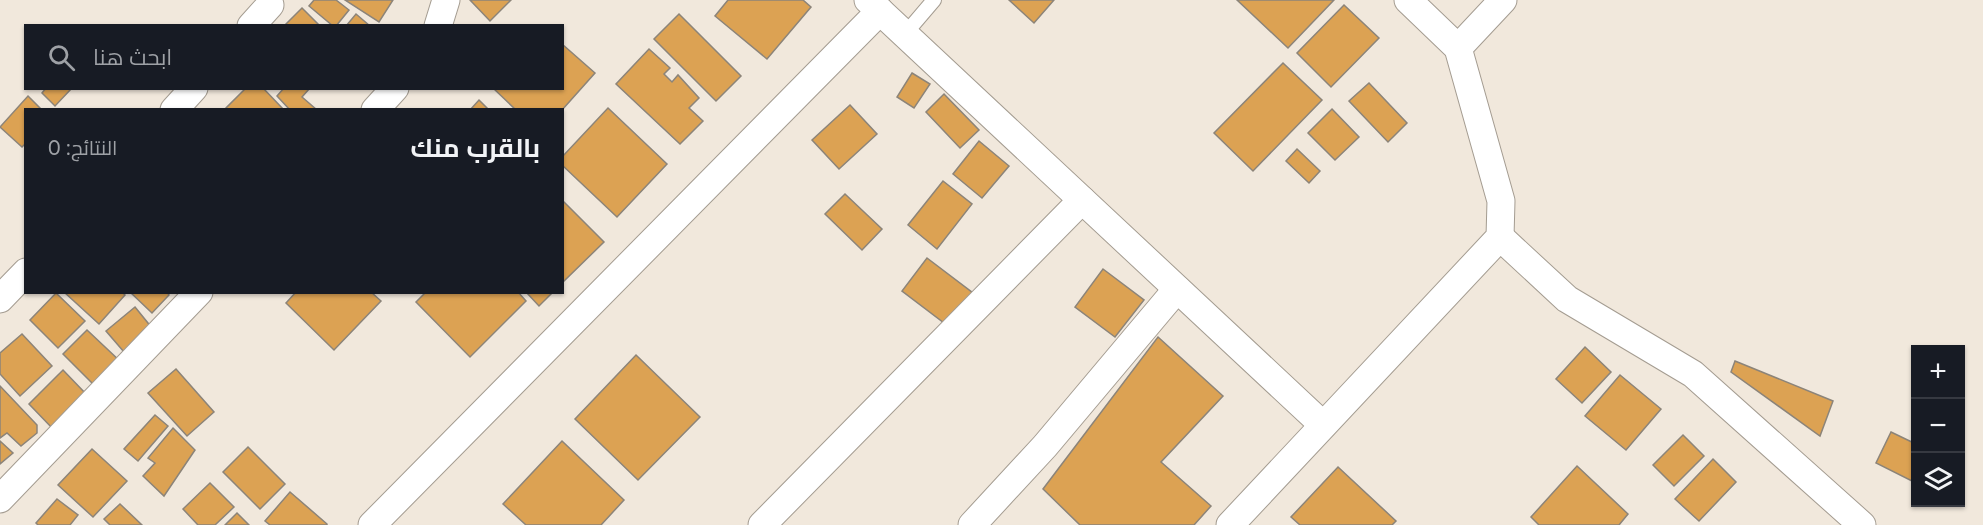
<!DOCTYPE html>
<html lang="ar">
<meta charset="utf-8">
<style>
body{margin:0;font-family:"Varela Round",Cairo,sans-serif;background:#242831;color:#f1f3f6;direction:rtl}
.controls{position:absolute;right:18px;bottom:18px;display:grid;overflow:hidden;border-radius:0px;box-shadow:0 2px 4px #0004}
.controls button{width:54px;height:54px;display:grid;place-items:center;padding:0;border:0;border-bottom:2px solid #363941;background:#171b24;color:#f1f3f6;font:30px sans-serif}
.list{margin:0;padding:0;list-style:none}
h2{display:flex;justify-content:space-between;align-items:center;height:78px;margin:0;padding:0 24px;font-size:26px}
h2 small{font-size:20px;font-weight:400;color:#9ea1a6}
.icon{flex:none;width:33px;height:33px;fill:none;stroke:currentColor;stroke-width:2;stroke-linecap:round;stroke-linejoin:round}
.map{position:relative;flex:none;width:1983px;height:525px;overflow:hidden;direction:ltr}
.search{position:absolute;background:#171b24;box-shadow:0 2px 4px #0004;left:24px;top:24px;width:540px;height:66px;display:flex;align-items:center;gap:15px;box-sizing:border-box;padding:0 21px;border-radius:0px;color:#9ea1a6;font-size:22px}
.panel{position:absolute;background:#171b24;box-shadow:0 2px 4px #0004;left:24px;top:108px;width:540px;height:186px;border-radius:0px;direction:rtl}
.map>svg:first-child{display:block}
.building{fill:#dca253;stroke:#8c8479;stroke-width:1.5}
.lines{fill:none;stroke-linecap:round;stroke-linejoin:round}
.service-casing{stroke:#a49c91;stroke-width:16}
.minor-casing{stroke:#a49c91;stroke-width:29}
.service{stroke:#fff;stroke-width:14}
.minor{stroke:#fff;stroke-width:27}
</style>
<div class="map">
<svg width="1983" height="525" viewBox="0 0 1983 525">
<rect width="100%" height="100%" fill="#f1e8dc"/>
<!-- building -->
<g class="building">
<path d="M314 0H336L349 10 336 26H333L309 6Z"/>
<path d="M345 0H393L379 22Z"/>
<path d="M470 0H511L490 21Z"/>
<path d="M728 0H803L811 7 767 59 715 16Z"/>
<path d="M1009 0H1054L1034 23Z"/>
<path d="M1237 0H1334L1288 48Z"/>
<path d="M1344 5 1379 38 1331 87 1297 53Z"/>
<path d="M302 8 320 26H284Z"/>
<path d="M356 14 370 26H346Z"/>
<path d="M679 14 741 76 716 101 654 39Z"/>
<path d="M562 44 595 73 562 110H516L493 88H562Z"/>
<path d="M649 49 670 68 664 74 672 82 678 75 699 98 689 108 703 121 680 144 616 84Z"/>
<path d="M1283 63 1322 100 1253 171 1214 133Z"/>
<path d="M912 73 930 84 914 108 897 97Z"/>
<path d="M1369 83 1407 123 1388 142 1349 101Z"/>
<path d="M46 88H72L55 106 42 93Z"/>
<path d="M246 88H263L284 110H227L226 108Z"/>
<path d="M284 88H310L302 97 317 110H290L277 96Z"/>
<path d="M944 94 979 130 960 148 926 112Z"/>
<path d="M28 96 42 110H26V143L22 147 0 127Z"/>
<path d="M479 100 489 110H470Z"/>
<path d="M850 105 877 134 839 169 812 140Z"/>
<path d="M608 108 667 164 617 217 562 165V157Z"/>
<path d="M1332 109 1359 137 1335 160 1308 133Z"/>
<path d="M979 141 1009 166 982 198 953 174Z"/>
<path d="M1297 149 1320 171 1309 183 1286 161Z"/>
<path d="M943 181 972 204 937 249 908 225Z"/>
<path d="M845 194 882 229 862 250 825 214Z"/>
<path d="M562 200 604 242 562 283Z"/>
<path d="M927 258 973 293 948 326 902 291Z"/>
<path d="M1103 269 1144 300 1115 337 1075 307Z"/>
<path d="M64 292H122L125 295 99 324Z"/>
<path d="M130 292H167L169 295 152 313Z"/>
<path d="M296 292H371L381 301 334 350 286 303Z"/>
<path d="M426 292H518L526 301 470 357 416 302Z"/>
<path d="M526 292H553L539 306Z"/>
<path d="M56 293 85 321 58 348 30 320Z"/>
<path d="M135 307 152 328 124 352 106 331Z"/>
<path d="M87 330 122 363 97 388 63 354Z"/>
<path d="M22 334 52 366 20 396 0 374V353Z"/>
<path d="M1158 337 1223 396 1161 462 1211 506 1194 525H1080L1043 489Z"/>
<path d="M1585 347 1611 372 1582 403 1556 379Z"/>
<path d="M636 355 700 417 638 480 575 419Z"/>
<path d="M1735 361 1833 401 1820 436 1731 372Z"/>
<path d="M176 369 214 412 187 436 148 393Z"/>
<path d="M63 370 87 395 53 429 29 404Z"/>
<path d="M1620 375 1661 409 1626 450 1585 416Z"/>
<path d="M0 386 37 425V433L21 446 7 433 0 438Z"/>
<path d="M155 415 168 426 138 461 124 449Z"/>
<path d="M173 428 195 450 164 496 143 476 155 463 148 458Z"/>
<path d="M1891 432 1916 444V483L1876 463Z"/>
<path d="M1683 435 1704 456 1674 486 1653 465Z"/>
<path d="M0 441 13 453 0 464Z"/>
<path d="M562 441 624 500 601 525H526L503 504Z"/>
<path d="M248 447 285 484 260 509 223 472Z"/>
<path d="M92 449 127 481 93 517 58 485Z"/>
<path d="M1713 459 1736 482 1699 521 1675 499Z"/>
<path d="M1577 466 1628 514 1619 525H1539L1531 517Z"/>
<path d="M1338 467 1396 521 1392 525H1300L1291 517Z"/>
<path d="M210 483 234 507 215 525H198L183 509Z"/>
<path d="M290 492 327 524V525H270L265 521Z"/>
<path d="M57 499 78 515 70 525H38L36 523Z"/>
<path d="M120 504 142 525H110L104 519Z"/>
<path d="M237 513 249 525H225Z"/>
</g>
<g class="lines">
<!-- service casing -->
<g class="service-casing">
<path id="service" d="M905 34 934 0"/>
</g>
<!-- minor casing -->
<g class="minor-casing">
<g id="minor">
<path d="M868 0 1323 425"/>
<path d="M251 26 270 5"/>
<path d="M438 26 446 0"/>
<path d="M1458 48 1503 0"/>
<path d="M174 110 194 88"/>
<path d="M375 110 395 88"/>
<path d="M1500 237 1567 299 1693 374 1862 525"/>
<path d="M0 299 26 272"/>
<path d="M0 499 199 292"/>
<path d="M372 525 880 11"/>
<path d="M762 525 1082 200"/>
<path d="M972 525 1045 446 1177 289"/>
<path d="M1230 525 1500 237 1501 201 1458 48 1408 0"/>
</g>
</g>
<!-- service -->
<use href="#service" class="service"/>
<!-- minor -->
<use href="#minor" class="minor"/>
</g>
</svg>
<div class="controls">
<button>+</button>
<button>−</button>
<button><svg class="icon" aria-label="layers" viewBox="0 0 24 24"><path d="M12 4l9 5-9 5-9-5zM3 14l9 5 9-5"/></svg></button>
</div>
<div class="search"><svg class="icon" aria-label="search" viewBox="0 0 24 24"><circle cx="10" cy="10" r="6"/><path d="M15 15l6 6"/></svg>ابحث هنا</div>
<section class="panel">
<h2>بالقرب منك<small>النتائج: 0</small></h2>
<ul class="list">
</ul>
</section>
</div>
